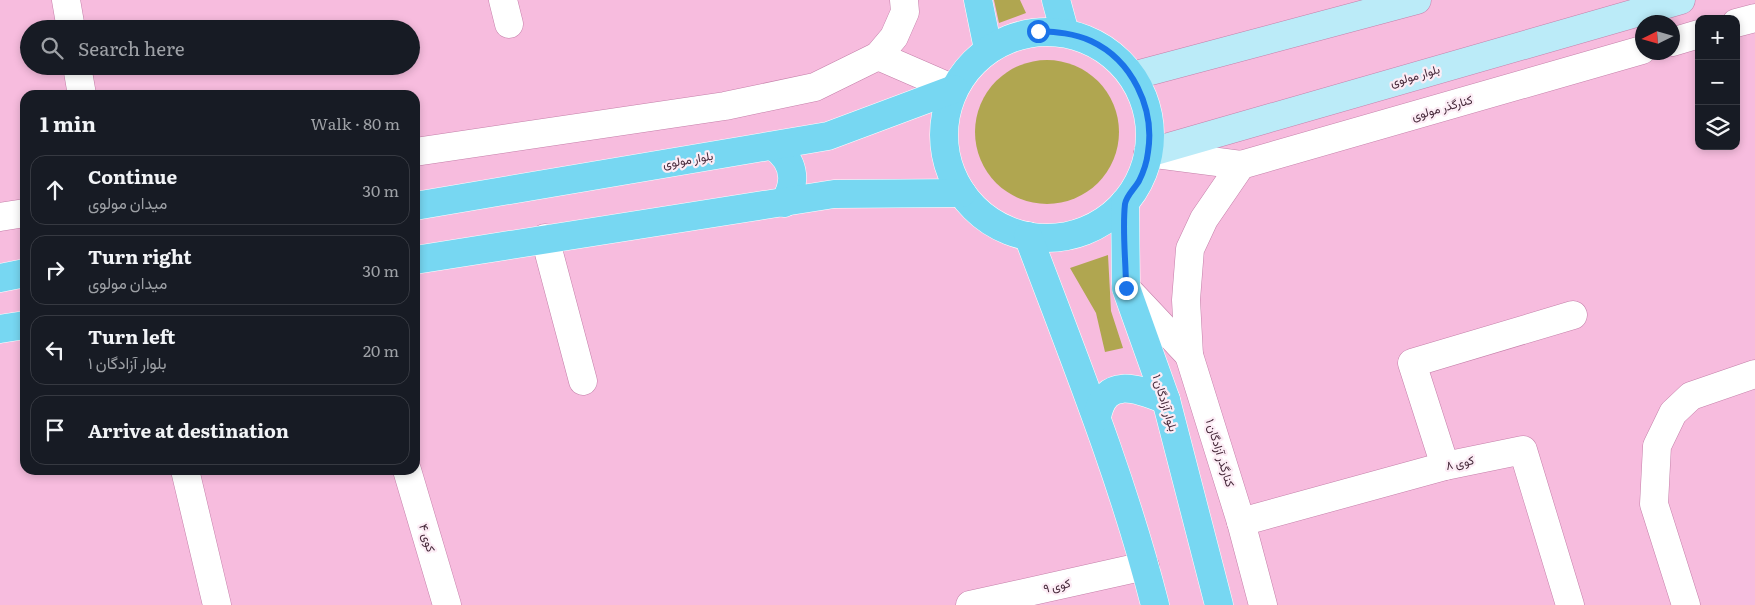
<!DOCTYPE html>
<meta charset="utf-8">
<style>
body{margin:0;font-family:Literata,Vazirmatn,serif;background:#242831;color:#f1f3f6}
.controls{position:absolute;right:15px;top:15px;display:grid;overflow:hidden;border-radius:10px;box-shadow:0 2px 8px #0003}
.controls button{width:45px;height:45px;display:grid;place-items:center;padding:0;border:0;border-bottom:1px solid #363941;background:#171b24;color:#f1f3f6;font:25px sans-serif}
.compass{position:absolute;left:1635px;top:15px;width:45px;height:45px;border-radius:50%;background:#171b24;box-shadow:0 2px 8px #0003;rotate:265deg}
.stop{position:absolute;width:15px;height:15px;margin:-11px;border:4px solid #1a73e8;border-radius:50%;background:#fff}
.stop.end{background:#1a73e8;border-color:#fff;box-shadow:0 1px 5px #0008}
.list{margin:0;padding:0;list-style:none}
h2{display:flex;justify-content:space-between;align-items:center;height:65px;margin:0;padding:0 20px;font-size:21px}
h2 small{font-size:16px;font-weight:400;color:#9ea1a6}
.list li{display:grid;grid-template-columns:32px 1fr auto;gap:15px;align-items:center;box-sizing:border-box;height:70px;margin:0 10px 10px;padding:0 10px;border:1px solid #363941;border-radius:15px}
.list b{display:block;font-size:19px;white-space:nowrap}
.list p{margin:0;font-size:16px;white-space:nowrap;color:#9ea1a6}
.list em{font-size:16px;font-style:normal;color:#9ea1a6}
.icon{flex:none;width:28px;height:28px;fill:none;stroke:currentColor;stroke-width:2;stroke-linecap:round;stroke-linejoin:round}
.map{position:relative;flex:none;width:1755px;height:605px;overflow:hidden}
.search{position:absolute;background:#171b24;box-shadow:0 2px 8px #0003;left:20px;top:20px;width:400px;height:55px;display:flex;align-items:center;gap:12px;box-sizing:border-box;padding:0 18px;border-radius:28px;color:#9ea1a6;font-size:19px}
.panel{position:absolute;background:#171b24;box-shadow:0 2px 8px #0003;left:20px;top:90px;width:400px;height:385px;border-radius:15px}
.map>svg:first-child{display:block}
.green{fill:#b0a650}
.lines{fill:none;stroke-linecap:round;stroke-linejoin:round}
.minor-casing{stroke:#c47fa9;stroke-width:29}
.secondary-casing{stroke:#c47fa9;stroke-width:29}
.primary-casing{stroke:#fff;stroke-width:29}
.minor{stroke:#fff;stroke-width:28}
.secondary{stroke:#bbebf8;stroke-width:28}
.primary{stroke:#77d7f2;stroke-width:28}
.route{stroke:#1a73e8;stroke-width:6}
.labels{text-anchor:middle;stroke-width:4.5;stroke-linejoin:round;paint-order:stroke}
.street-label{font-size:12px;fill:#452839;stroke:#fcecf5}
</style>
<div class="map">
<svg width="1755" height="605" viewBox="0 0 1755 605">
<rect width="100%" height="100%" fill="#f7bcde"/>
<!-- green -->
<g class="green">
<path d="M994 0H1020L1026 13 999 23Z"/>
<circle cx="1047" cy="132" r="72"/>
<path d="M1108 255 1111 311 1123 348 1105 352 1096 313 1070 268Z"/>
</g>
<g class="lines">
<!-- minor casing -->
<g class="minor-casing">
<g id="minor">
<path d="M66 0 71 29"/>
<path d="M503 0 509 24"/>
<path d="M1736 23 1755 18"/>
<path d="M1672 42 1699 34"/>
<path d="M878 56 954 89"/>
<path d="M77 66 82 95"/>
<path d="M415 152 725 106 815 87 878 56 894 37 905 12 904 0"/>
<path d="M1148 153 1241 165"/>
<path d="M0 217 25 213"/>
<path d="M545 238 583 381"/>
<path d="M1126 288 1189 355"/>
<path d="M1445 466 1412 363 1573 315"/>
<path d="M185 470 217 605"/>
<path d="M407 470 447 605"/>
<path d="M1241 522 1445 466 1523 450 1570 605"/>
<path d="M970 605 1145 566"/>
<path d="M1263 605 1241 522 1189 355 1186 300 1190 249 1204 219 1241 165 1642 50"/>
<path d="M1686 605 1654 504 1657 446 1673 413 1691 396 1755 374"/>
</g>
</g>
<!-- secondary casing -->
<g class="secondary-casing">
<g id="secondary">
<path d="M1132 76 1417 0"/>
<path d="M1148 153 1681 0"/>
</g>
</g>
<!-- primary casing -->
<g class="primary-casing">
<g id="primary">
<path d="M978 0 988 49"/>
<path d="M1056 0 1065 33"/>
<circle cx="1047" cy="135" r="103"/>
<path d="M773 146C794 160 798 181 784 203"/>
<path d="M1125 202 1126 288 1166 400 1219 605"/>
<path d="M415 206 828 136 954 89"/>
<path d="M1028 236C1074 358 1123 479 1155 605"/>
<path d="M415 260 834 194 962 193"/>
<path d="M0 278 25 273"/>
<path d="M0 329 25 325"/>
<path d="M1097 417C1105 375 1138 389 1166 400"/>
</g>
</g>
<!-- minor -->
<use href="#minor" class="minor"/>
<!-- secondary -->
<use href="#secondary" class="secondary"/>
<!-- primary -->
<use href="#primary" class="primary"/>
</g>
<g class="lines">
<!-- route -->
<path class="route" d="M1038 31C1056 32 1074 33 1091 41 1132 60 1155 108 1148 152 1147 161 1143 173 1139 181 1135 188 1126 196 1125 204 1122 231 1126 261 1126 288"/>
</g>
<g class="labels">
<!-- street labels -->
<g class="street-label">
<text transform="translate(1415 76) rotate(-16)" y="4">بلوار مولوی</text>
<text transform="translate(1442 108) rotate(-16)" y="4">کنارگذر مولوی</text>
<text transform="translate(688 160) rotate(-10)" y="4">بلوار مولوی</text>
<text transform="translate(1165 403) rotate(73)" y="4">بلوار آزادگان ۱</text>
<text transform="translate(1220 453) rotate(73)" y="4">کنارگذر آزادگان ۱</text>
<text transform="translate(1460 463) rotate(-12)" y="4">کوی ۸</text>
<text transform="translate(427 538) rotate(73)" y="4">کوی ۴</text>
<text transform="translate(1057 586) rotate(-13)" y="4">کوی ۹</text>
</g>
</g>
</svg>
<div class="controls">
<button>+</button>
<button>−</button>
<button><svg class="icon" aria-label="layers" viewBox="0 0 24 24"><path d="M12 4l9 5-9 5-9-5zM3 14l9 5 9-5"/></svg></button>
</div>
<svg class="compass" viewBox="-18 -18 36 36"><path d="M0-13l5 13h-10z" fill="#e53935"/><path d="M0 13l5-13h-10z" fill="#9ea1a6"/></svg>
<div class="stop" style="left:1038px;top:31px"></div>
<div class="stop end" style="left:1126px;top:288px"></div>
<div class="search"><svg class="icon" aria-label="search" viewBox="0 0 24 24"><circle cx="10" cy="10" r="6"/><path d="M15 15l6 6"/></svg>Search here</div>
<section class="panel">
<h2>1 min<small>Walk · 80 m</small></h2>
<ul class="list">
<li><svg class="icon" aria-label="ahead" viewBox="0 0 24 24"><path d="M12 20V5M6 11l6-6 6 6"/></svg><div><b>Continue</b><p>میدان مولوی</p></div><em>30 m</em></li>
<li><svg class="icon" aria-label="right" viewBox="0 0 24 24"><path d="M7 20v-9h11M14 6l5 5-5 5"/></svg><div><b>Turn right</b><p>میدان مولوی</p></div><em>30 m</em></li>
<li><svg class="icon" aria-label="left" viewBox="0 0 24 24"><path d="M17 20v-9H6M10 6l-5 5 5 5"/></svg><div><b>Turn left</b><p>بلوار آزادگان ۱</p></div><em>20 m</em></li>
<li><svg class="icon" aria-label="arrive" viewBox="0 0 24 24"><path d="M6 21V4h12l-3 4 3 4H6"/></svg><div><b>Arrive at destination</b></div></li>
</ul>
</section>
</div>
